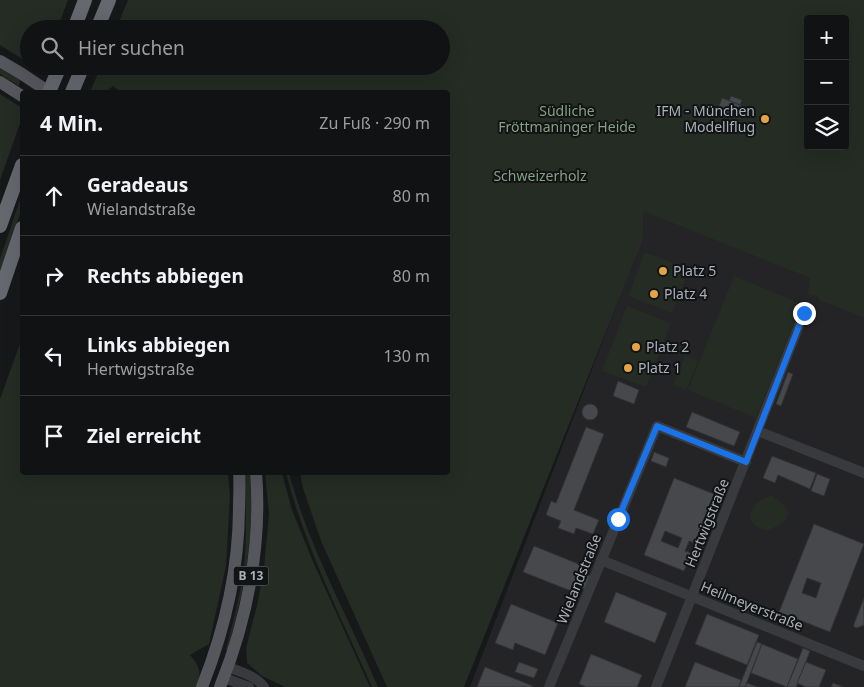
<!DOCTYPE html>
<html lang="de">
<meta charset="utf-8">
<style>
body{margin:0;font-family:"Noto Sans",sans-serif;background:#1a1b1c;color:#f1f3f6}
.controls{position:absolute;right:15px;top:15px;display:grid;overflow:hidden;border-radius:5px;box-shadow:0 5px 20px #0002}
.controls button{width:45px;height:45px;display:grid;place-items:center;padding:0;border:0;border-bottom:1px solid #303233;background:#111213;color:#f1f3f6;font:25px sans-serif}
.stop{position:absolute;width:15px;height:15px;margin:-11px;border:4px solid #1a73e8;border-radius:50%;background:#fff}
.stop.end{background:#1a73e8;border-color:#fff;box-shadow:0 1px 5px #0008}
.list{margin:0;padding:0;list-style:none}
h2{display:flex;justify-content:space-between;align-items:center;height:65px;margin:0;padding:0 20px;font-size:21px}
h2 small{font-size:16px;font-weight:400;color:#9c9ea0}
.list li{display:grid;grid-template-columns:32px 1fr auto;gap:15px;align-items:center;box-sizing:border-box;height:80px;padding:0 20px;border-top:1px solid #303233}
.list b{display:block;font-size:19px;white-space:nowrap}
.list p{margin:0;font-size:16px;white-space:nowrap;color:#9c9ea0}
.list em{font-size:16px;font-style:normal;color:#9c9ea0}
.icon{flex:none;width:28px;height:28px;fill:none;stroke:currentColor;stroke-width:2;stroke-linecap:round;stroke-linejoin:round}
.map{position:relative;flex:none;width:864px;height:687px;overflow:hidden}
.search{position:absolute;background:#111213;box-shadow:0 5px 20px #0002;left:20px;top:20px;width:430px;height:55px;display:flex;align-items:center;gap:12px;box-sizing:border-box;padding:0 18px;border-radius:28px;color:#9c9ea0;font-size:19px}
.panel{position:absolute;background:#111213;box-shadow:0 5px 20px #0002;left:20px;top:90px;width:430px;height:385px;border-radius:5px}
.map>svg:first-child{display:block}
.built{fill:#242426}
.green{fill:#242c24;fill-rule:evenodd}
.building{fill:#47484c;stroke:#323235;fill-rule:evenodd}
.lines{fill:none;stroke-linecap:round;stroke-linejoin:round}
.minor{stroke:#393a3e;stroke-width:10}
.major{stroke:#55575d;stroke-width:12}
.highway{stroke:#65686f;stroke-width:14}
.route{stroke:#1a73e8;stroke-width:6}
.poi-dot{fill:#e4a345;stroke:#121314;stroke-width:2}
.labels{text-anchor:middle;stroke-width:4;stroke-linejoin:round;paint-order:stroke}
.shield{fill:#121314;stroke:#7d8187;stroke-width:1}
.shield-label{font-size:12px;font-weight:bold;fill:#abb0b8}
.park-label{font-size:14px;fill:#84a283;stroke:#121314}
.poi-label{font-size:14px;fill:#abb0b8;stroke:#121314;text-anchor:start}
.street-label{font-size:14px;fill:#abb0b8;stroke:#121314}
</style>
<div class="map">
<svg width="864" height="687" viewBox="0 0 864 687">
<rect width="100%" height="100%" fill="#171819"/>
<!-- built -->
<path class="built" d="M643 210 864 297V687H470L643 236Z"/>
<!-- green -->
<g class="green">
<path d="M0 0H68L57 29H29V63L0 45Z"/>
<path d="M128 0H864V318L820 300 817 296 808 294 810 278 643 211V239L464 687H387L321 541 303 488 300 473 448 472V92H120L113 86 106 92H90L101 66H441V29H116ZM808 19H845V146H808Z"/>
<path d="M0 68 20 80 19 86 0 74Z"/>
<path d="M0 94 22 108V118L0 180Z"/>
<path d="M22 194V209L0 272V259Z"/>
<path d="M645 252 689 269 672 313 628 296Z"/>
<path d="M734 276 802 304 756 418 688 390Z"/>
<path d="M627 306 671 323 646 387 602 371Z"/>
<path d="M22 338V472L228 473 230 496 226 566 209 644 190 655C200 667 202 672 196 687H0V399Z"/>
<path d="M685 356 698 361 686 390 673 385Z"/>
<path d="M244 473H250C256 532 244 593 227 650L226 649C234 618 243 586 245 554 247 527 245 500 244 473Z"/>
<path d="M265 473H282L292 510 314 564 370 687H285L262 676 247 663 246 648 258 601 264 567 269 514Z"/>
<path d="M286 473H289C309 548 348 616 378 687H372C341 617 305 547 286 473Z"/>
<path d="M772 495 786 507 789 515 784 522 768 531C739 524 749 502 772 495Z"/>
</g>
<!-- building -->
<g class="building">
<path d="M731 96 742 100 740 105 729 101Z"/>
<path d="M722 98 740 105 735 118 717 111Z"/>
<path d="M740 105 743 106 738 119 735 118Z"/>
<path d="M788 372 793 374 781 406 776 404Z"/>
<path d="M618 381 639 390 634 404 613 396Z"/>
<circle cx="590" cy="412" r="8"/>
<path d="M692 412 740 432 734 446 686 427Z"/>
<path d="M586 427 604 434 574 510 599 520 593 534 576 528 574 534 558 528 561 521 546 515 551 501 556 503Z"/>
<path d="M654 452 669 458 666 467 651 461Z"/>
<path d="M772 456 816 473 810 489 778 475 775 483 763 478Z"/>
<path d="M817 474 830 479 824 496 811 491Z"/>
<path d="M674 478 714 494 695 543 689 541 685 551 691 553 684 571 644 555ZM665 531 682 538 678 548 661 541Z"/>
<path d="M814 524 864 544 830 632 779 612ZM807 578 821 583 816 598 802 593Z"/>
<path d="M534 546 581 565 571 591 523 572Z"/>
<path d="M579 572 590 576 585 589 574 584Z"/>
<path d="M616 592 667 613 655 643 604 622Z"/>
<path d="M864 598V625L857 628 854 627V624Z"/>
<path d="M511 604 558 623 545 655 515 643 513 650 495 643Z"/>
<path d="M707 614 759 635 747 665 695 644Z"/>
<path d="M757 642 762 644 745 687H739Z"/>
<path d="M762 644 798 659 787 687 751 673Z"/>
<path d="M803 648 810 651 797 685 796 687H787Z"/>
<path d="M591 654 642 675 637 687H586L579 684Z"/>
<path d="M519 662 538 669 534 678 515 672Z"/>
<path d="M695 662 741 680 739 687H685Z"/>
<path d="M806 662 826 670 819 687H806L797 683Z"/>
<path d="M485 667 533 686V687H477Z"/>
<path d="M747 683 758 687H745Z"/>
<path d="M833 683 844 687H831Z"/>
</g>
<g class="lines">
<!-- minor -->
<g class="minor">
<path d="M758 431 864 473"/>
<path d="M601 560 864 666"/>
<path d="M228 667C241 672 256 676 264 687"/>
<path d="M224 676 230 680 249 687"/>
<path d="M549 687 657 426 746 462"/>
<path d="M656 687 804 313"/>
</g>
<!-- major -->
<g class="major">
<path d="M0 61 22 74 49 92"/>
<path d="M0 82 22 96"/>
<path d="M202 687C225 629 239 569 239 507 239 496 240 484 239 472"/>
<path d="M220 687C247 620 262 545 256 472"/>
</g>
<!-- highway -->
<g class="highway">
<path d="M74 29 85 0"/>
<path d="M97 29 109 0"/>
<path d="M49 92 60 66"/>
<path d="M72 92 83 66"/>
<path d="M0 226 22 165"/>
<path d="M0 293 22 228"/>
</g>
</g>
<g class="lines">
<!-- route -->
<path class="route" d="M618 519 657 426 746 462 804 313"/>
</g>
<!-- markers -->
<g class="poi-dot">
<circle cx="765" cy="119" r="5"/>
<circle cx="663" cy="271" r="5"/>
<circle cx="654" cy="294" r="5"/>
<circle cx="636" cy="347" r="5"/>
<circle cx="628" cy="368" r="5"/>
</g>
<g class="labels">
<!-- shield labels -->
<rect class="shield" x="233.5" y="566.5" width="35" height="19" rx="4"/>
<g class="shield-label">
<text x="251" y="580">B 13</text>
</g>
<!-- park labels -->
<g class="park-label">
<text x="567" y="116">Südliche<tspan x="567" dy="16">Fröttmaninger Heide</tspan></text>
<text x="540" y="181">Schweizerholz</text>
</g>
<!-- poi labels -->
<g class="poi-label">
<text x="755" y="116" text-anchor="end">IFM - München<tspan x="755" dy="16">Modellflug</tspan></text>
<text x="673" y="276">Platz 5</text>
<text x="664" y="299">Platz 4</text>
<text x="646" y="352">Platz 2</text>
<text x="638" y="373">Platz 1</text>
</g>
<!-- street labels -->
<g class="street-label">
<text transform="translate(707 523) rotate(-68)" y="5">Hertwigstraße</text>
<text transform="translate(579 579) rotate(-68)" y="5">Wielandstraße</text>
<text transform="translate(752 606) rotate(22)" y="5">Heilmeyerstraße</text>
</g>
</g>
</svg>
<div class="controls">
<button>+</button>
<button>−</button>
<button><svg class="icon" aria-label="layers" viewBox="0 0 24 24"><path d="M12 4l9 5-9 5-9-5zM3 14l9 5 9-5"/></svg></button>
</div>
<div class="stop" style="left:618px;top:519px"></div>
<div class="stop end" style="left:804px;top:313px"></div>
<div class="search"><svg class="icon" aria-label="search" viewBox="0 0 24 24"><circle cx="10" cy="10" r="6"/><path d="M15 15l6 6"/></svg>Hier suchen</div>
<section class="panel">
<h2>4 Min.<small>Zu Fuß · 290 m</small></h2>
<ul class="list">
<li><svg class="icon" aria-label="ahead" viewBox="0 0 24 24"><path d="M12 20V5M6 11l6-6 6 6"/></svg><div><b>Geradeaus</b><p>Wielandstraße</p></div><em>80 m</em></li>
<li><svg class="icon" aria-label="right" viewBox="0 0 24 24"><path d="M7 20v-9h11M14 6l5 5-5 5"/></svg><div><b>Rechts abbiegen</b></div><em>80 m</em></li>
<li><svg class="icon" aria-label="left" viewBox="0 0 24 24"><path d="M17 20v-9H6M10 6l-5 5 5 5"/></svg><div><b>Links abbiegen</b><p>Hertwigstraße</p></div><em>130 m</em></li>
<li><svg class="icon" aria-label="arrive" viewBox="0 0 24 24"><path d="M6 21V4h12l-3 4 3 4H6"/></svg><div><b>Ziel erreicht</b></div></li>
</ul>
</section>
</div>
